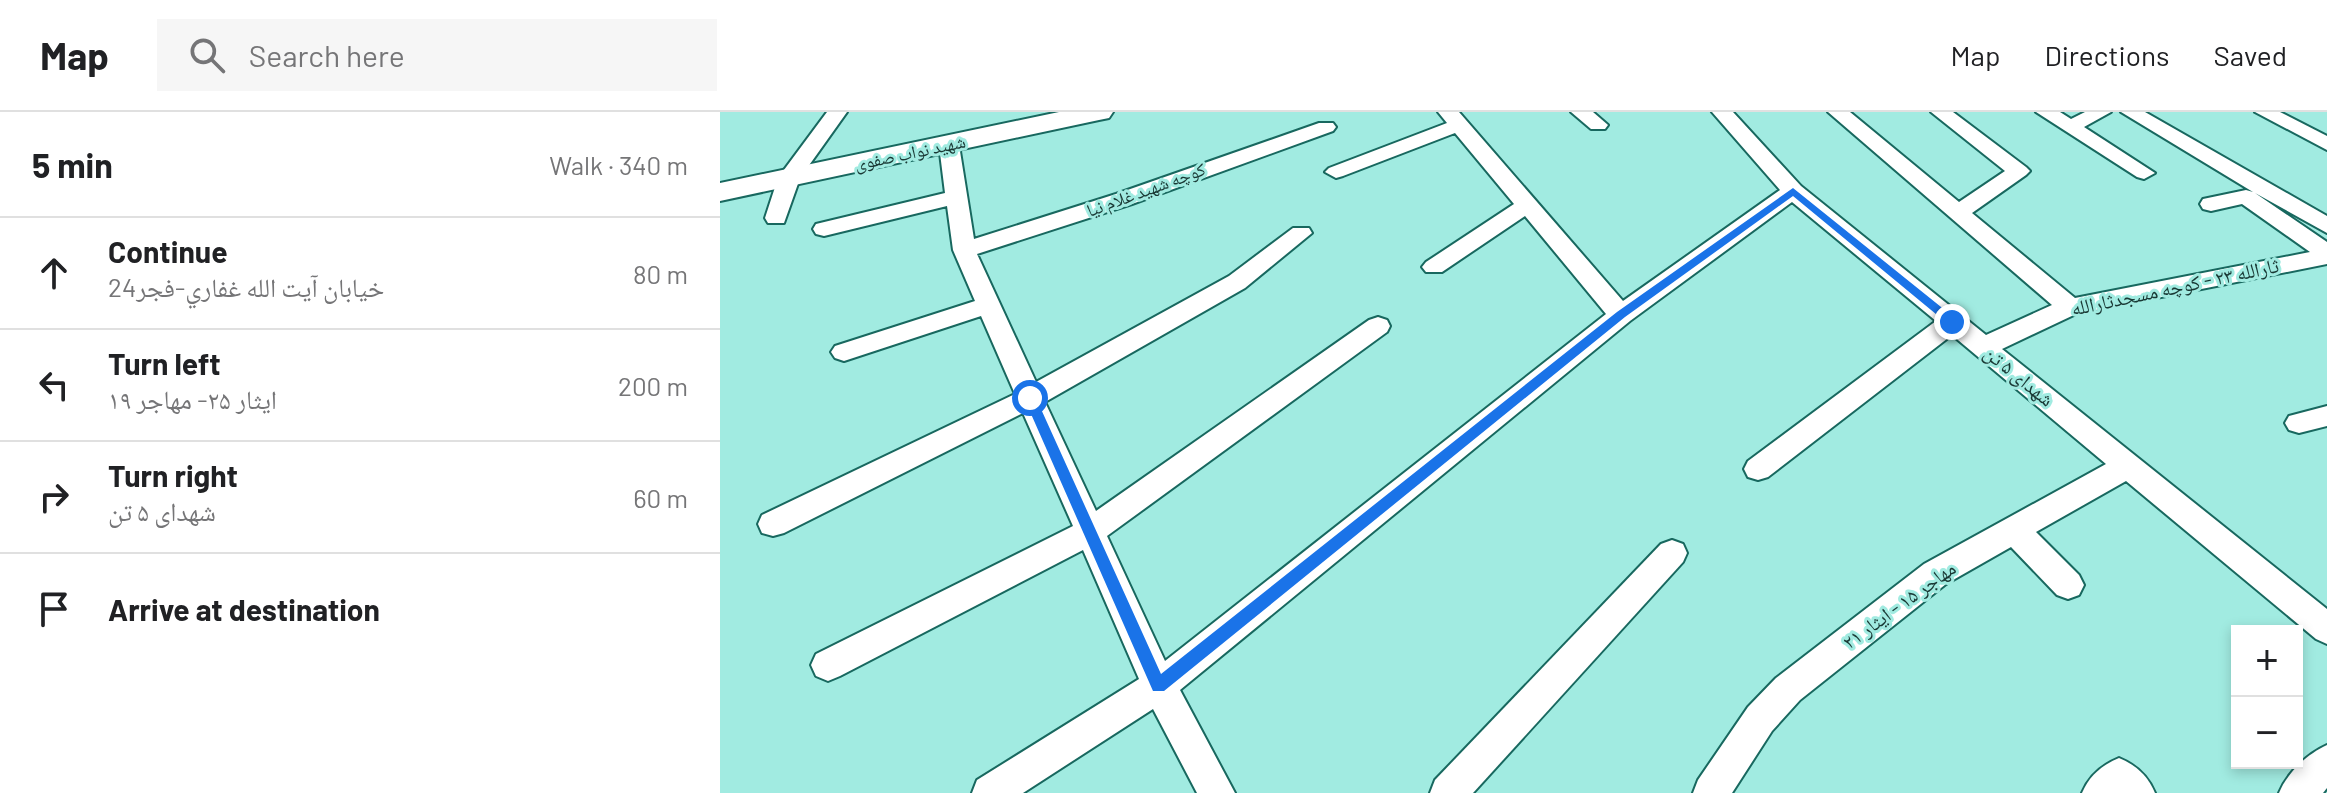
<!DOCTYPE html>
<meta charset="utf-8">
<style>
body{margin:0;font-family:Barlow,"Noto Naskh Arabic",sans-serif;background:#f6f6f6;color:#202124}
.controls{position:absolute;right:24px;bottom:24px;display:grid;overflow:hidden;border-radius:0px;box-shadow:0 4px 12px #0003}
.controls button{width:72px;height:72px;display:grid;place-items:center;padding:0;border:0;border-bottom:2px solid #e0e0e0;background:#fff;color:#202124;font:40px sans-serif}
.stop{position:absolute;width:24px;height:24px;margin:-18px;border:6px solid #1a73e8;border-radius:50%;background:#fff}
.stop.end{background:#1a73e8;border-color:#fff;box-shadow:0 2px 8px #0008}
.list{margin:0;padding:0;list-style:none}
h2{display:flex;justify-content:space-between;align-items:center;height:104px;margin:0;padding:0 32px;font-size:34px}
h2 small{font-size:26px;font-weight:400;color:#757577}
.list li{display:grid;grid-template-columns:52px 1fr auto;gap:24px;align-items:center;box-sizing:border-box;height:112px;padding:0 32px;border-top:2px solid #e0e0e0}
.list b{display:block;font-size:30px;white-space:nowrap}
.list p{margin:0;font-size:26px;white-space:nowrap;color:#757577}
.list em{font-size:26px;font-style:normal;color:#757577}
.icon{flex:none;width:44px;height:44px;fill:none;stroke:currentColor;stroke-width:2;stroke-linecap:round;stroke-linejoin:round}
.map{position:relative;flex:none;width:1607px;height:681px;overflow:hidden}
header{display:flex;align-items:center;gap:48px;box-sizing:border-box;height:112px;padding:0 40px;background:#fff;border-bottom:2px solid #e0e0e0}
header strong{font-size:38px}
nav{display:flex;gap:44px;margin-inline-start:auto;font-size:28px}
.search{width:560px;height:72px;background:#f6f6f6;display:flex;align-items:center;gap:20px;box-sizing:border-box;padding:0 28px;border-radius:0px;color:#757577;font-size:30px}
main{display:flex}
aside{flex:1;background:#fff}
.map>svg:first-child{display:block}
.lines{fill:none;stroke-linecap:round;stroke-linejoin:round}
.street-casing{stroke:#18685f;stroke-width:4}
.secondary-casing{stroke:#18685f;stroke-width:4}
.street{fill:#fff;fill-rule:evenodd}
.secondary{fill:#fff;fill-rule:evenodd}
.route{fill:#1a73e8}
.labels{text-anchor:middle;stroke-width:6;stroke-linejoin:round;paint-order:stroke}
.far-street-label{font-size:18px;fill:#193834;stroke:#a1ebe1}
.street-label{font-size:20px;fill:#193834;stroke:#a1ebe1}
</style>
<header>
<strong>Map</strong>
<div class="search"><svg class="icon" aria-label="search" viewBox="0 0 24 24"><circle cx="10" cy="10" r="6"/><path d="M15 15l6 6"/></svg>Search here</div>
<nav><a>Map</a><a>Directions</a><a>Saved</a></nav>
</header>
<main>
<aside>
<h2>5 min<small>Walk · 340 m</small></h2>
<ul class="list">
<li><svg class="icon" aria-label="ahead" viewBox="0 0 24 24"><path d="M12 20V5M6 11l6-6 6 6"/></svg><div><b>Continue</b><p>خيابان آيت الله غفاري-فجر24</p></div><em>80 m</em></li>
<li><svg class="icon" aria-label="left" viewBox="0 0 24 24"><path d="M17 20v-9H6M10 6l-5 5 5 5"/></svg><div><b>Turn left</b><p>ایثار ۲۵- مهاجر ۱۹</p></div><em>200 m</em></li>
<li><svg class="icon" aria-label="right" viewBox="0 0 24 24"><path d="M7 20v-9h11M14 6l5 5-5 5"/></svg><div><b>Turn right</b><p>شهدای ۵ تن</p></div><em>60 m</em></li>
<li><svg class="icon" aria-label="arrive" viewBox="0 0 24 24"><path d="M6 21V4h12l-3 4 3 4H6"/></svg><div><b>Arrive at destination</b></div></li>
</ul>
</aside>
<div class="map">
<svg width="1607" height="681" viewBox="0 0 1607 681">
<rect width="100%" height="100%" fill="#a1ebe1"/>
<g class="lines">
<!-- street casing -->
<g class="street-casing">
<g id="street">
<path d="M107 0H127L80 66 64 111H48L45 106 58 66Z"/>
<path d="M718 0H739L903 189 1060 78 992 0H1013L1081 74 1266 223 1332 193 1108 0H1130L1239 90 1285 59 1211 0H1233L1306 55 1310 59 1306 63 1252 101 1355 186 1590 140 1522 92 1491 99 1483 97 1480 92 1483 87 1526 78 1533 80 1401 0H1425L1607 104V121L1535 81 1607 130V152L1356 202 1282 237 1607 497V532L1596 527 1406 369 1316 420 1359 463 1364 473 1359 483 1348 487 1337 483 1291 435 1226 472 1080 588 1052 619 1012 681H973L978 668 1028 595 1056 566 1204 452 1386 352 1232 223 1048 365 1038 368 1028 365 1024 357 1028 349 1216 209 1072 90 910 209 460 578 515 681H477L433 597 303 681H252L257 668 419 567 363 438 120 564 108 569 96 564 91 553 96 542 353 414 303 301 64 421 53 424 42 421 38 412 42 403 295 282 261 204 124 249 115 246 111 240 115 234 255 189 233 138 227 94 104 124 96 122 93 117 96 112 225 81 219 33 229 27 239 33 254 127 396 82 599 11H613L616 15 613 19 412 92 257 142 316 270 509 164 573 116H589L592 121 525 176 325 290 376 399 649 208 658 205 667 208 670 214 667 220 387 424 445 549 886 202 805 104 722 160H706L702 155 706 150 794 92 735 21 623 64 616 66 605 60 609 56 727 11Z"/>
<path d="M851 0H873L888 13 885 17H871Z"/>
<path d="M1316 0H1340L1351 7 1365 0H1391L1364 15 1435 61 1424 67 1417 65Z"/>
<path d="M1535 0H1560L1607 24V38Z"/>
<path d="M1607 294V314L1579 321 1569 318 1565 311 1569 304Z"/>
<path d="M952 428 963 432 967 441 963 450 753 681H710L715 668 941 432Z"/>
<path d="M1607 633V676L1603 681H1559C1567 661 1587 642 1607 633Z"/>
<path d="M1399 646C1416 653 1428 664 1435 681H1362C1369 664 1382 653 1399 646Z"/>
</g>
</g>
<!-- secondary casing -->
<g class="secondary-casing">
<path id="secondary" d="M339 0H393L389 6 379 8 0 89V71Z"/>
</g>
<!-- street -->
<use href="#street" class="street"/>
<!-- secondary -->
<use href="#secondary" class="secondary"/>
</g>
<!-- route -->
<path class="route" d="M1073 76 1236 207V212H1228L1073 84 905 205 444 579H433L304 286 305 283 310 282 316 286 441 562 897 200Z"/>
<g class="labels">
<!-- far-street labels -->
<g class="far-street-label">
<text transform="translate(190 41) rotate(-12)" y="6">شهید نواب صفوی</text>
<text transform="translate(426 78) rotate(-20)" y="6">کوچه شهید غلام نیا</text>
</g>
<!-- street labels -->
<g class="street-label">
<text transform="translate(1455 175) rotate(-12)" y="7">ثارالله ۲۳ - كوچه مسجدثارالله</text>
<text transform="translate(1299 264) rotate(39)" y="7">شهدای ۵ تن</text>
<text transform="translate(1179 493) rotate(-36)" y="7">مهاجر ۱۵ - ایثار ۲۱</text>
</g>
</g>
</svg>
<div class="controls">
<button>+</button>
<button>−</button>
</div>
<div class="stop" style="left:310px;top:286px"></div>
<div class="stop end" style="left:1232px;top:210px"></div>
</div>
</main>
